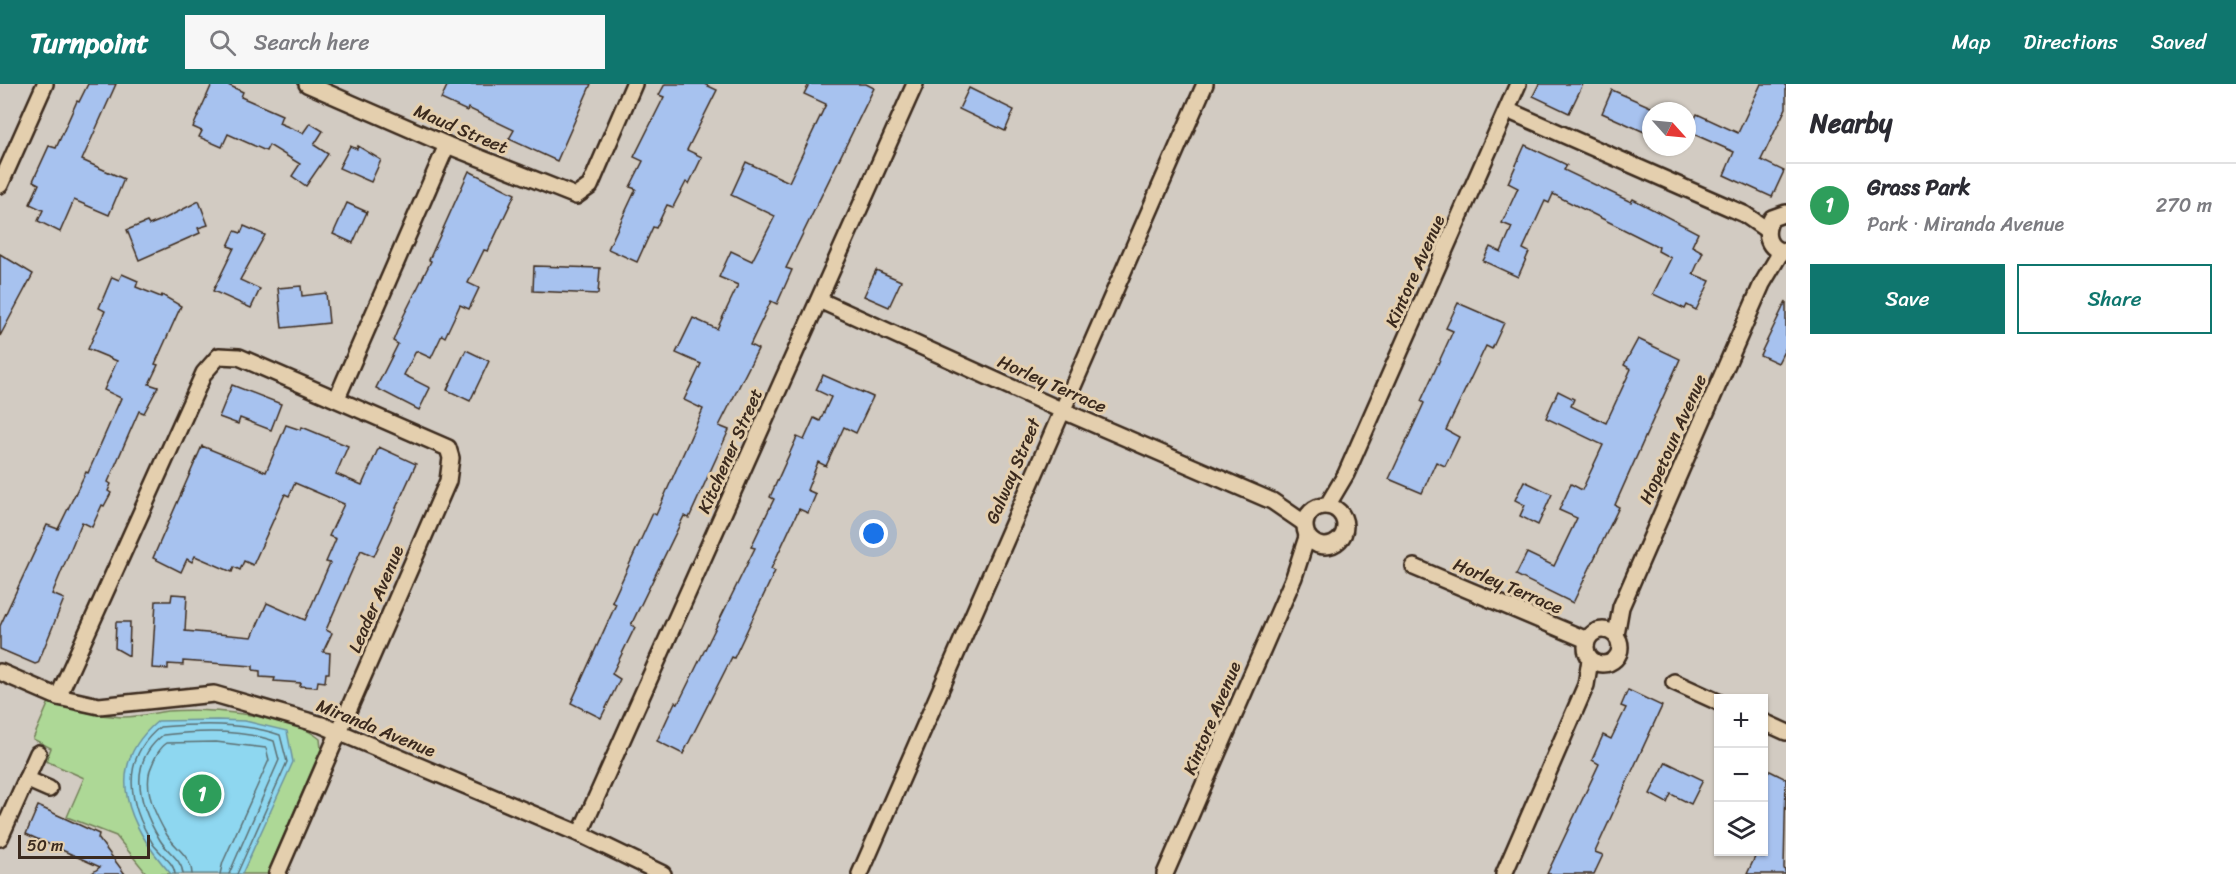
<!DOCTYPE html>
<meta charset="utf-8">
<style>
body{margin:0;font-family:Sriracha,sans-serif;background:#f7f7f7;color:#2b2b33}
.controls{position:absolute;right:18px;bottom:18px;display:grid;overflow:hidden;border-radius:0px;box-shadow:0 2px 4px #0004}
.controls button{width:54px;height:54px;display:grid;place-items:center;padding:0;border:0;border-bottom:2px solid #e1e1e2;background:#fff;color:#2b2b33;font:30px sans-serif}
.compass{position:absolute;left:1642px;top:18px;width:54px;height:54px;border-radius:50%;background:#fff;box-shadow:0 2px 4px #0004;rotate:117deg}
.scale{position:absolute;left:18px;bottom:15px;width:132px;box-sizing:border-box;padding-left:6px;border:3px solid #3b2a1e;border-top:0;font-size:16px;line-height:21px;white-space:nowrap;color:#3b2a1e;-webkit-text-stroke:4px #e4cfae;paint-order:stroke}
.you{position:absolute;left:874px;top:450px;width:21px;height:21px;margin:-15px;border:4px solid #fff;border-radius:50%;background:#1a73e8;box-shadow:0 0 0 9px #1a73e833}
.badge{display:grid;place-items:center;width:39px;height:39px;border-radius:50%;background:#0f766e;color:#fff;font-size:20px;font-weight:700}
.pin{position:absolute;translate:-50% -50%;border:3px solid #fff;box-shadow:0 2px 6px #0006}
.list{margin:0;padding:0;list-style:none}
h2{display:flex;justify-content:space-between;align-items:center;height:78px;margin:0;padding:0 24px;font-size:26px}
h2 small{font-size:20px;font-weight:400;color:#7c7c81}
.list li{display:grid;grid-template-columns:39px 1fr auto;gap:18px;align-items:center;box-sizing:border-box;height:84px;padding:0 24px;border-top:2px solid #e1e1e2}
.list b{display:block;font-size:22px;white-space:nowrap}
.list p{margin:0;font-size:20px;white-space:nowrap;color:#7c7c81}
.list em{font-size:20px;font-style:normal;color:#7c7c81}
.actions{display:flex;gap:12px;padding:18px 24px}
.actions a{flex:1;padding:14px 0;border:2px solid #0f766e;border-radius:0px;text-align:center;font-size:21px;color:#0f766e}
.actions .main{background:#0f766e;color:#fff}
.icon{flex:none;width:33px;height:33px;fill:none;stroke:currentColor;stroke-width:2;stroke-linecap:round;stroke-linejoin:round}
.map{position:relative;flex:none;width:1786px;height:790px;overflow:hidden}
header{display:flex;align-items:center;gap:36px;box-sizing:border-box;height:84px;padding:0 30px;background:#0f766e;color:#fff}
header strong{font-size:28px}
nav{display:flex;gap:33px;margin-inline-start:auto;font-size:21px}
.search{width:420px;height:54px;background:#f7f7f7;display:flex;align-items:center;gap:15px;box-sizing:border-box;padding:0 21px;border-radius:0px;color:#7c7c81;font-size:22px}
main{display:flex}
aside{flex:1;background:#fff}
.map>svg:first-child{display:block}
.green{fill:#add896;stroke:#74815a;stroke-width:1.5}
.water{fill:#8ed7f0;stroke:#6d929c;stroke-width:1.5}
.lines{fill:none;stroke-linecap:round;stroke-linejoin:round}
.shore{stroke:#5c6f72;stroke-width:1.5}
.building{fill:#a7c2ef;stroke:#3b2a1e;stroke-width:1.5}
.minor-casing{stroke:#3b2a1e;stroke-width:20}
.minor{stroke:#e4cfae;stroke-width:15}
.labels{text-anchor:middle;stroke-width:6;stroke-linejoin:round;paint-order:stroke}
.street-label{font-size:18px;fill:#3b2a1e;stroke:#e4cfae}
</style>
<header>
<strong>Turnpoint</strong>
<div class="search"><svg class="icon" aria-label="search" viewBox="0 0 24 24"><circle cx="10" cy="10" r="6"/><path d="M15 15l6 6"/></svg>Search here</div>
<nav><a>Map</a><a>Directions</a><a>Saved</a></nav>
</header>
<main>
<div class="map">
<svg width="1786" height="790" viewBox="0 0 1786 790">
<rect width="100%" height="100%" fill="#d2cbc2"/>
<filter id="ink" filterUnits="userSpaceOnUse"><feTurbulence type="fractalNoise" baseFrequency=".0167" numOctaves="2"/><feDisplacementMap in="SourceGraphic" scale="12" xChannelSelector="R" yChannelSelector="G"/><feConvolveMatrix kernelMatrix="1 2 1 2 8 2 1 2 1" color-interpolation-filters="sRGB"/></filter>
<g filter="url(#ink)">
<!-- green -->
<path class="green" d="M49 618C73 627 96 631 121 633 136 634 152 629 167 627 205 624 291 630 320 655L321 665 267 790H147L116 752 67 733 84 694 46 677 51 664 33 655Z"/>
<!-- water -->
<path class="water" d="M217 636 245 637 287 647 293 678 242 790H171C130 744 100 685 158 637Z"/>
<g class="lines">
<!-- shore -->
<g class="shore">
<path d="M175 790C174 778 160 770 153 760 129 721 119 676 160 643 198 640 244 638 280 651L287 678 237 790"/>
<path d="M183 790C182 775 167 768 160 756 139 721 126 680 163 651 198 647 240 645 274 657L279 676 229 790"/>
<path d="M192 790C191 772 176 765 167 751 156 732 144 708 150 686 154 676 158 665 167 659L216 658 266 664 269 676 223 778 220 790"/>
</g>
</g>
<!-- building -->
<g class="building">
<path d="M88 0H116L82 76 124 95 109 131 74 116 60 148 38 137 43 126 30 120 39 100 33 97 49 62 56 64 77 17 79 18Z"/>
<path d="M212 0H226L243 8 241 13 282 31 279 39 303 49 310 39 323 47 314 61 328 70 306 102 292 92 300 80 269 61 266 67 228 50 222 63 199 53 202 47 193 43Z"/>
<path d="M448 0H591L557 77 509 55 514 46 468 24 467 27 441 15Z"/>
<path d="M665 0H704L717 6 687 66 702 73 689 100 686 98 673 123 667 121 656 144 653 143 637 178 608 165 636 105 630 103 643 77 634 73 664 13 659 11Z"/>
<path d="M809 0H866L874 4 786 184 792 186 777 220 771 217 750 261 758 265 719 342 729 346 689 434 684 432 631 541 635 543 612 590 620 595 601 634 571 619 616 520 612 518 653 429 656 431 703 325 684 316 701 280 676 269 693 234 717 245 738 201 719 193 731 167 752 177 775 132 731 111 746 78 789 98 826 20 804 10Z"/>
<path d="M1539 0H1583L1569 29 1533 12Z"/>
<path d="M1761 0H1786V24L1761 76 1784 87 1772 113 1724 91 1734 68 1689 48 1697 30 1738 49Z"/>
<path d="M969 4 1014 26 1005 47 959 25Z"/>
<path d="M1612 6 1651 23V51L1602 29Z"/>
<path d="M1525 61 1567 81 1564 86 1631 118 1633 115 1698 149 1692 162 1703 168 1693 190 1710 197 1696 226 1687 221 1685 225 1653 210 1671 174 1658 167 1659 163 1553 110 1549 119 1545 117 1523 165 1529 168 1518 193 1483 177 1490 163 1501 168 1512 143 1502 139 1518 104 1508 99Z"/>
<path d="M350 62 357 65 358 62 381 76 371 98 339 84Z"/>
<path d="M469 87 515 110 488 167 484 166 468 199 479 204 469 225 460 221 445 253 442 251 431 274 416 267 404 291 430 304 419 326 376 304 398 260 393 257 403 233 431 177 429 176Z"/>
<path d="M199 117 208 141 198 144 200 149 139 176 127 146 147 138 149 141 164 135Z"/>
<path d="M347 119 367 128 353 159 333 150Z"/>
<path d="M244 142 265 151 240 196 260 205 251 224 213 207 234 164 228 162 235 147 241 149Z"/>
<path d="M0 170 33 190 0 252Z"/>
<path d="M534 182 600 184 598 210 533 207Z"/>
<path d="M876 186 901 197 889 223 864 212Z"/>
<path d="M122 190 138 197 136 203 161 213 162 211 181 222 155 280 158 281 149 300 158 303 144 329 139 327 108 398 111 400 108 407 111 409 104 422 102 421 92 443 82 438 52 510 64 515 38 579 35 580 0 565V542L47 441 58 445 86 388 88 389 121 314 104 306 117 277 88 265 105 227 99 224 112 193 119 196Z"/>
<path d="M301 202 302 212 326 209 329 239 282 244 278 204Z"/>
<path d="M1786 217V263L1778 279 1760 271Z"/>
<path d="M1458 219 1504 239 1492 265 1486 262 1446 346 1459 353 1445 382 1436 378 1422 409 1389 395 1424 319 1421 317 1453 247 1446 244Z"/>
<path d="M1638 255 1680 275 1615 421 1619 423 1573 519 1516 491 1527 469 1554 482 1577 434 1559 426 1571 400 1582 406 1603 361 1546 334 1558 307 1574 315 1571 322 1606 339 1631 285 1624 281Z"/>
<path d="M466 266 489 277 470 317 447 306Z"/>
<path d="M823 291 873 313 856 349 844 343 826 382 818 378 807 406 816 410 808 429 799 425 771 485 775 487 734 574 732 573 683 670 657 657 675 618 678 620 755 464 751 463 774 415 770 413 797 353 804 356 814 334 820 337 831 313 816 306Z"/>
<path d="M232 301 281 320 271 346 240 334 238 340 219 333Z"/>
<path d="M286 341 301 346 302 343 348 362 336 390 362 401 379 363 416 380 374 472 361 466 326 546 332 549 323 568 330 569 329 589H326L325 598 318 597 317 603 300 602 301 599 274 597 275 594 260 593V587L253 586V582L183 577V581L168 580V585L152 584 156 517H171L172 510 187 511 185 547 252 553 267 519 305 536 330 479 326 478 336 455 329 452 344 420 295 399 289 412 285 410 253 481 244 477 240 486 234 483 232 488 195 472 192 478 187 475 181 488 153 474 202 362 266 388Z"/>
<path d="M1524 397 1552 410 1538 441 1520 432 1525 421 1515 416Z"/>
<path d="M116 538H130L129 572 115 564Z"/>
<path d="M1628 606 1662 622 1595 768 1603 771 1594 790H1547L1599 680 1592 676 1603 651 1611 655 1626 624 1621 622Z"/>
<path d="M1666 678 1703 696 1691 720 1671 710 1667 719 1650 710Z"/>
<path d="M1764 684 1786 695 1784 784 1786 790H1747L1756 771 1764 774Z"/>
<path d="M38 722 99 750 98 754 125 790H91L100 783 26 750Z"/>
</g>
<g class="lines">
<!-- minor casing -->
<g class="minor-casing">
<g id="minor">
<path d="M307 0 447 61 576 112 590 102 634 0"/>
<path d="M1507 26 1744 130 1767 146"/>
<path d="M0 101 45 0"/>
<path d="M1786 129 1772 134C1763 149 1767 166 1786 168"/>
<path d="M819 216 1061 326 1272 417 1304 439"/>
<path d="M337 314 447 61"/>
<circle cx="1325" cy="442" r="20"/>
<path d="M1327 422 1346 390 1518 0"/>
<path d="M1414 483 1587 556"/>
<circle cx="1603" cy="563" r="17"/>
<path d="M1616 551 1621 523 1762 200 1781 168"/>
<path d="M0 588 58 613 99 622 214 610 322 641 580 750 663 790"/>
<path d="M1674 598 1718 618"/>
<path d="M58 613 204 289 219 272 239 273 448 364 451 374 448 397 277 790"/>
<path d="M1764 638 1786 648"/>
<path d="M26 695 49 705"/>
<path d="M580 750 915 0"/>
<path d="M0 754 38 669"/>
<path d="M860 790 1205 0"/>
<path d="M1165 790 1294 493 1307 453"/>
<path d="M1504 790 1586 601 1590 576"/>
</g>
</g>
<!-- minor -->
<use href="#minor" class="minor"/>
</g>
</g>
<g class="labels">
<!-- street labels -->
<g class="street-label">
<text transform="translate(461 45) rotate(23)" y="6">Maud Street</text>
<text transform="translate(1415 187) rotate(-66)" y="6">Kintore Avenue</text>
<text transform="translate(1052 300) rotate(24)" y="6">Horley Terrace</text>
<text transform="translate(1673 355) rotate(-66)" y="6">Hopetoun Avenue</text>
<text transform="translate(730 367) rotate(-66)" y="6">Kitchener Street</text>
<text transform="translate(1013 387) rotate(-67)" y="6">Galway Street</text>
<text transform="translate(1508 502) rotate(23)" y="6">Horley Terrace</text>
<text transform="translate(376 515) rotate(-67)" y="6">Leader Avenue</text>
<text transform="translate(1212 634) rotate(-67)" y="6">Kintore Avenue</text>
<text transform="translate(376 644) rotate(22)" y="6">Miranda Avenue</text>
</g>
</g>
</svg>
<div class="controls">
<button>+</button>
<button>−</button>
<button><svg class="icon" aria-label="layers" viewBox="0 0 24 24"><path d="M12 4l9 5-9 5-9-5zM3 14l9 5 9-5"/></svg></button>
</div>
<svg class="compass" viewBox="-18 -18 36 36"><path d="M0-13l5 13h-10z" fill="#e53935"/><path d="M0 13l5-13h-10z" fill="#7c7c81"/></svg>
<div class="scale">50 m</div>
<div class="you"></div>
<div class="pin badge" style="left:202px;top:710px;background:#2e9e5b">1</div>
</div>
<aside>
<h2>Nearby<small></small></h2>
<ul class="list">
<li><span class="badge" style="background:#2e9e5b">1</span><div><b>Grass Park</b><p>Park · Miranda Avenue</p></div><em>270 m</em></li>
</ul>
<div class="actions"><a class="main">Save</a><a>Share</a></div>
</aside>
</main>
